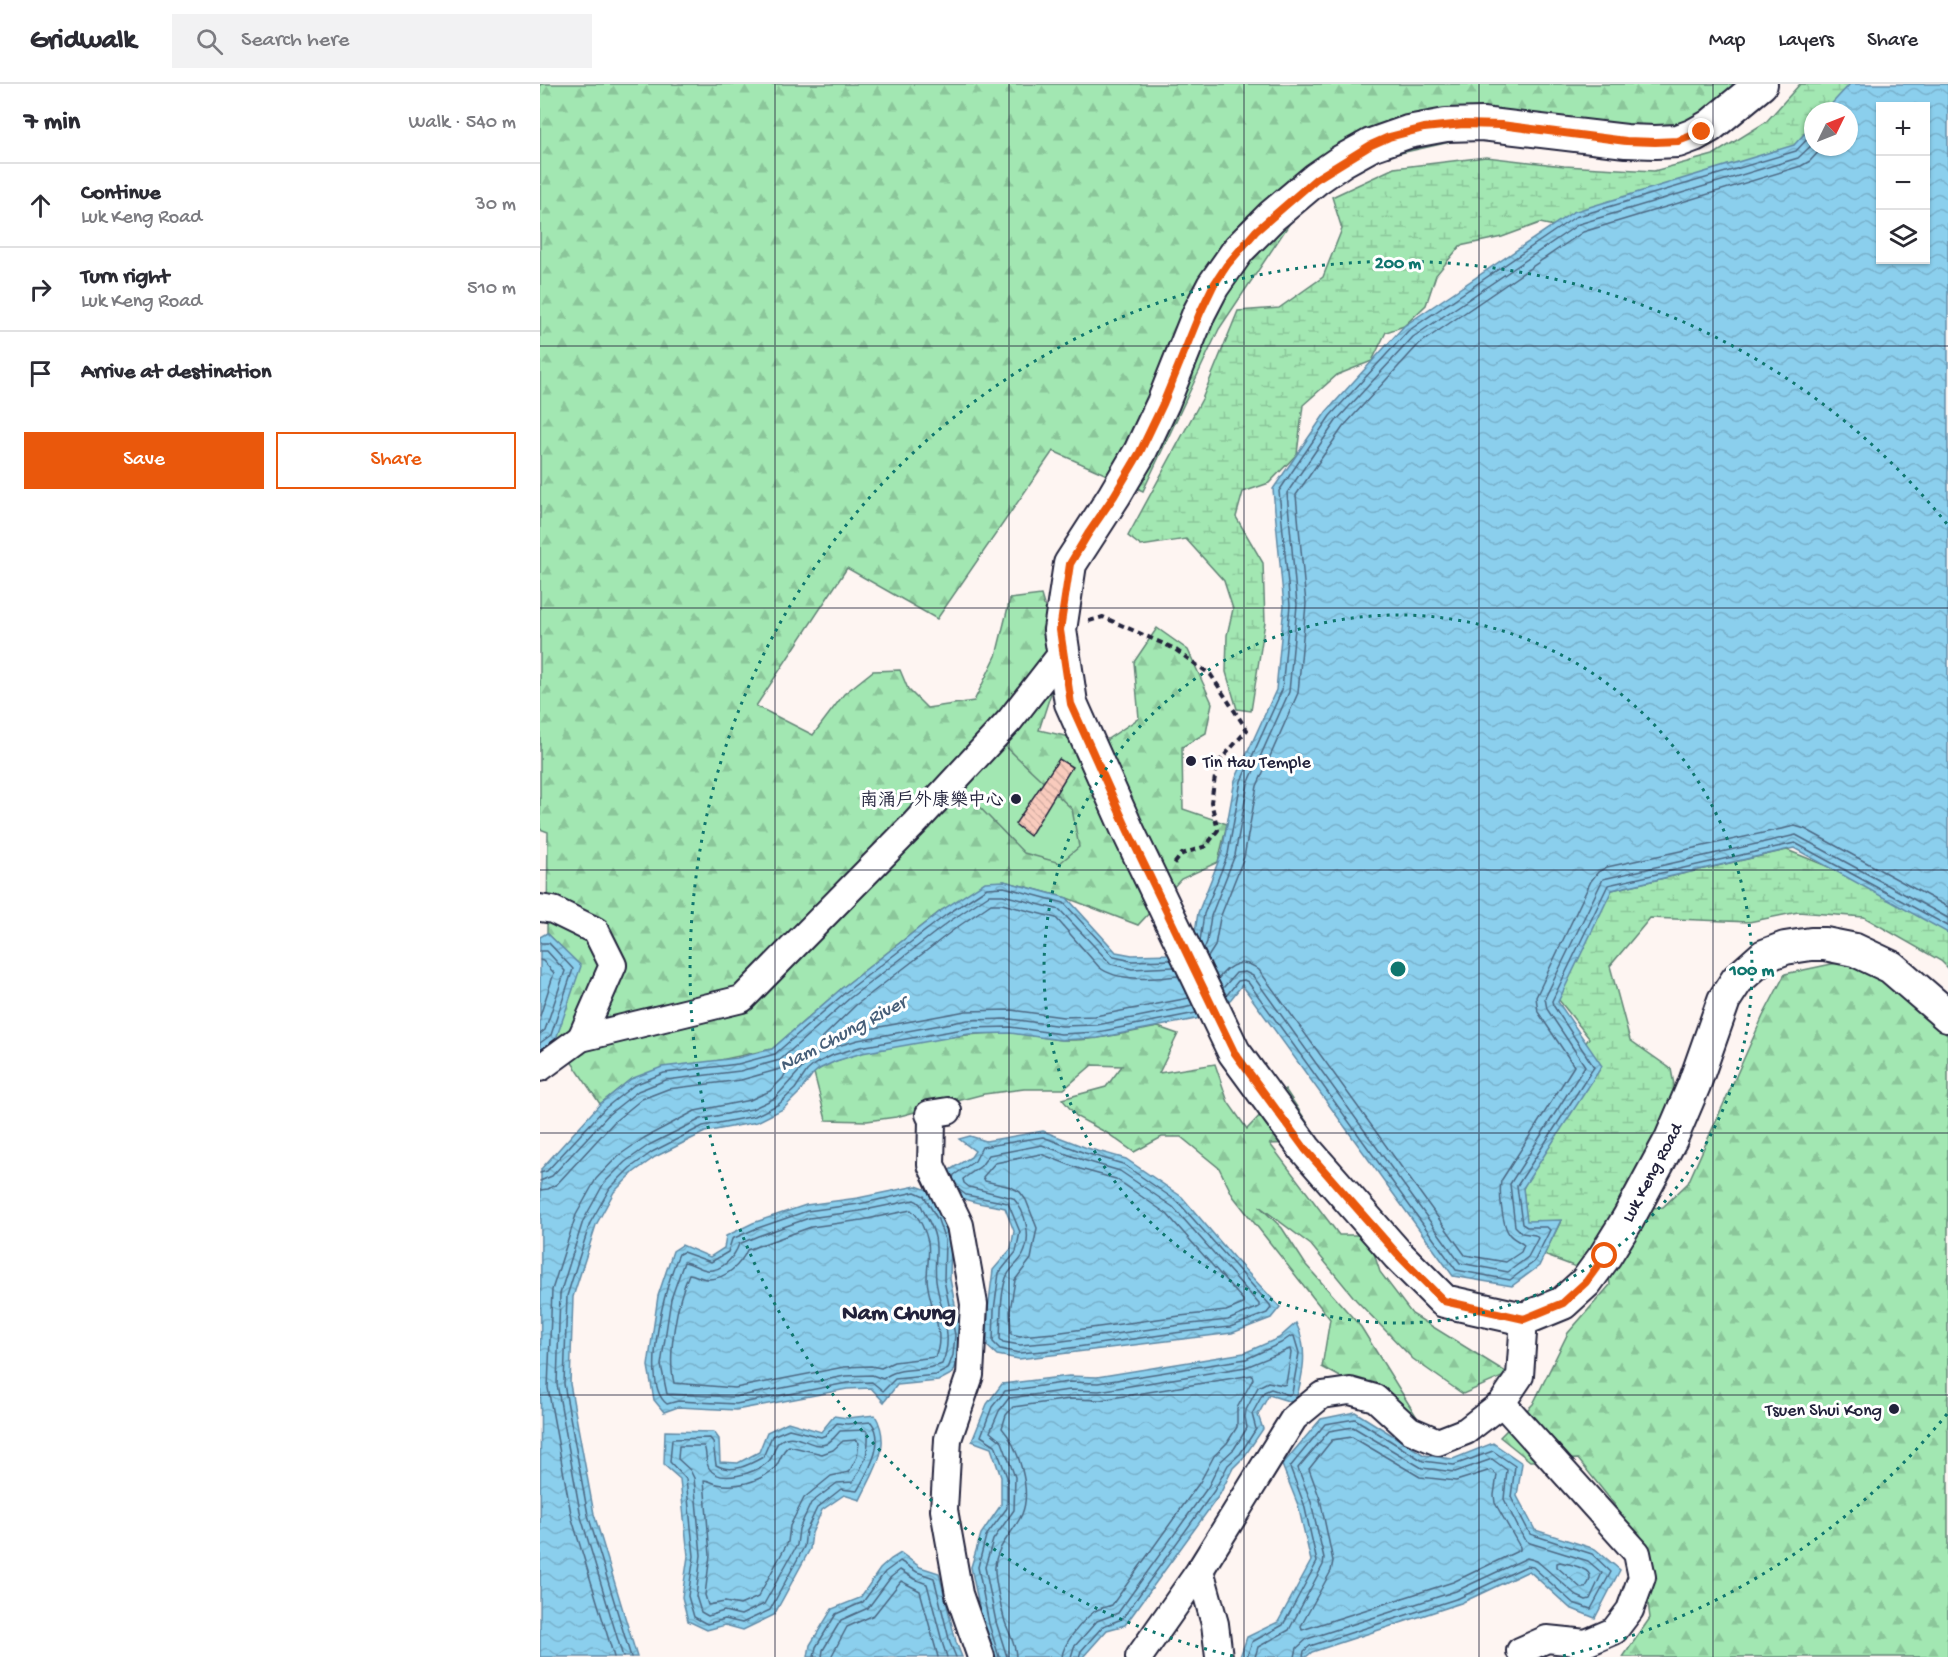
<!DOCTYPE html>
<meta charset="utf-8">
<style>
body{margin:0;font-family:"Gochi Hand","LXGW WenKai TC",sans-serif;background:#f2f2f3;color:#2b2b33}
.controls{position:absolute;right:18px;top:18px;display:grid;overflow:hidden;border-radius:0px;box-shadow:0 2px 4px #0004}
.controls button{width:54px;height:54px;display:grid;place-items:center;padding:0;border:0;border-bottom:2px solid #e1e1e2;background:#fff;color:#2b2b33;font:30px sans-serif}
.compass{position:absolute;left:1264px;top:18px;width:54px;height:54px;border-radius:50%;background:#fff;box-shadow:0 2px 4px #0004;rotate:47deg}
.stop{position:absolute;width:18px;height:18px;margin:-14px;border:4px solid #ea580c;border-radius:50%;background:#fff}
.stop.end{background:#ea580c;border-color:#fff;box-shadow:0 2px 6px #0008}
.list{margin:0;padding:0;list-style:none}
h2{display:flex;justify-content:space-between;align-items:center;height:78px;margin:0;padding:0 24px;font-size:26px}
h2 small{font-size:20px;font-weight:400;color:#7c7c81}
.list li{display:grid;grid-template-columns:39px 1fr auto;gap:18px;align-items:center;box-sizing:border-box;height:84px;padding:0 24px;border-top:2px solid #e1e1e2}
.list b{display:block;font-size:22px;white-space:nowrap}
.list p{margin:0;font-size:20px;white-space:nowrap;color:#7c7c81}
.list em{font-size:20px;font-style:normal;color:#7c7c81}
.actions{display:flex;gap:12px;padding:18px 24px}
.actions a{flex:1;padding:14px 0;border:2px solid #ea580c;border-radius:0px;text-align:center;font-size:21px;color:#ea580c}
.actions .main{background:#ea580c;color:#fff}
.icon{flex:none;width:33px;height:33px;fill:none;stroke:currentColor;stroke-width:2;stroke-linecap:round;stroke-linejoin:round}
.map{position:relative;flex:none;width:1408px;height:1573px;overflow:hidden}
header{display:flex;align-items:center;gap:36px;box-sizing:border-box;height:84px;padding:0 30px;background:#fff;border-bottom:2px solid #e1e1e2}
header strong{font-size:28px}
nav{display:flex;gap:33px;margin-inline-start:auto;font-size:21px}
.search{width:420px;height:54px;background:#f2f2f3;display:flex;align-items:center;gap:15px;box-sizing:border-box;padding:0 21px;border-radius:0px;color:#7c7c81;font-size:22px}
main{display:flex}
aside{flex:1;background:#fff}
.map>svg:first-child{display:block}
.forest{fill:url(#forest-firs);stroke:#628476;stroke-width:1.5}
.wetland{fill:url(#wetland-marsh);stroke:#628476;stroke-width:1.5}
.pitch{fill:#a2e7b2;stroke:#628476;stroke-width:1.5}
.water{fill:url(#water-waves);stroke:#618aa6;stroke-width:1.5;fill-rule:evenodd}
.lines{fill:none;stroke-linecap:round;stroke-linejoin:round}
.shore{stroke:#4c6782;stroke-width:1.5}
.building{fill:url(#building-back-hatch);stroke:#22223b;stroke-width:1.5}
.minor-casing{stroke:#22223b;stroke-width:30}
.tertiary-casing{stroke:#22223b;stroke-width:36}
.path{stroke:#22223b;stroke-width:4;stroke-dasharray:6 4.5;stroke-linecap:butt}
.minor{stroke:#fff;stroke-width:26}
.tertiary{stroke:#fff;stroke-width:32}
.route{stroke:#ea580c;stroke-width:8}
.grid{fill:none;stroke:#22223b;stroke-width:1.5;stroke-opacity:0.55}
.ring{fill:none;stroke:#0f766e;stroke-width:3;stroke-dasharray:3 6}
.poi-dot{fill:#22223b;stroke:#fff;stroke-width:2}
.labels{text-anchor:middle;stroke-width:6;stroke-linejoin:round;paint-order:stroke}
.poi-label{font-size:18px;fill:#22223b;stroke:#fff;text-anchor:end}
.street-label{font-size:18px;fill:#22223b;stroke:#fff}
.water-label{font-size:20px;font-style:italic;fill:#475f79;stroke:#fff}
.district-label{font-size:24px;font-weight:bold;fill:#22223b;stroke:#fff}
.centre{fill:#0f766e;stroke:#fff;stroke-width:3}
.ring-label{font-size:18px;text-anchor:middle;font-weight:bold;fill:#0f766e;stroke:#fff;stroke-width:6;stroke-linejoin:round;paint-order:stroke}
</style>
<header>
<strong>Gridwalk</strong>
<div class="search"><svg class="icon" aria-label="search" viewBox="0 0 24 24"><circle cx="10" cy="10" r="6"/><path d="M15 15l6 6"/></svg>Search here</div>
<nav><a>Map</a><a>Layers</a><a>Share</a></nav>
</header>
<main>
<aside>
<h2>7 min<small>Walk · 540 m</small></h2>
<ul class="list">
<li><svg class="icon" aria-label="ahead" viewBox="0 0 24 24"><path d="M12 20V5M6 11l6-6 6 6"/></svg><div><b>Continue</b><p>Luk Keng Road</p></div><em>30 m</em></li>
<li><svg class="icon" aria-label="right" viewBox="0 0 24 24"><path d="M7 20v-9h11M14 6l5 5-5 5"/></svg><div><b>Turn right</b><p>Luk Keng Road</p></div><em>510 m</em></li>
<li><svg class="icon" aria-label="arrive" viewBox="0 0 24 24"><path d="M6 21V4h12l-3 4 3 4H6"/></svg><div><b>Arrive at destination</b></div></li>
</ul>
<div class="actions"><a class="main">Save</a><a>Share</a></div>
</aside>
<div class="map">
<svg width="1408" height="1573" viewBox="0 0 1408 1573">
<defs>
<pattern id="forest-firs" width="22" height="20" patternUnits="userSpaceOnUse" patternTransform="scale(1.5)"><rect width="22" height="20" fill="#a2e7b2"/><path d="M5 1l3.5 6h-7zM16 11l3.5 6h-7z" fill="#8bc69a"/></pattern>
<pattern id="wetland-marsh" width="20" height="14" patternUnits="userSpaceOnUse" patternTransform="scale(1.5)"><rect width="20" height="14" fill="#a2e7b2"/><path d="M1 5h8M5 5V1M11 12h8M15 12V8" fill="none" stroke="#8bc69a"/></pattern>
<pattern id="water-waves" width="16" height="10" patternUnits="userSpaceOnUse" patternTransform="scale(1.5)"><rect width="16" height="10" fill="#8bcfed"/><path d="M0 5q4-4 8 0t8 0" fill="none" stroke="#78b1cc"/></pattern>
<pattern id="building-back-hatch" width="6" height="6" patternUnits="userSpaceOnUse" patternTransform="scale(1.5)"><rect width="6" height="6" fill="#f9cbbd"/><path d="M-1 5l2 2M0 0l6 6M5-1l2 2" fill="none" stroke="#d5aea3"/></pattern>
</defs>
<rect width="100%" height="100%" fill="#fef5f2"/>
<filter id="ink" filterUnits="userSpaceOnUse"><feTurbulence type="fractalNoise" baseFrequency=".0167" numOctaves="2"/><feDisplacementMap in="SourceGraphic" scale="12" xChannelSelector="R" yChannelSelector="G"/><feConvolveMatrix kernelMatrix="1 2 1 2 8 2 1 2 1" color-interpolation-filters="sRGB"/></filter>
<g filter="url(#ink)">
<!-- forest -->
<g class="forest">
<path d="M0 0H1230L1188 46 946 50 807 81 766 115 679 245 603 407 513 367 397 535 307 484 216 622 273 651 304 610 333 587 360 586 368 605 387 624 434 617 456 572 470 515 501 511 521 578 499 646 560 660 599 634 594 578 617 544 648 566 672 619 666 649 642 663 643 725 687 740 678 778 641 795 598 841 527 814 464 797 402 826 302 904 232 965 91 995 60 1020 16 955 37 879 7 849 8 748 0 745Z"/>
<path d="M1315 875 1395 939 1408 952V1573H1083L1110 1534 1101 1461 1074 1420 1038 1375 990 1377 960 1353 993 1320 1028 1249 1070 1201 1062 1128 1123 1123 1148 1099 1223 932 1245 890Z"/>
<path d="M618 943 638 950 619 989 675 980 688 1018 707 1045 745 1005 780 1058 730 1060 799 1151H828L840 1188 872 1230 969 1290 923 1310 873 1275 816 1216 771 1161 719 1122 742 1144 766 1181 821 1243 878 1335 782 1283 790 1235 693 1112 679 1084 641 1053H622L594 1068 567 1049 537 1033 522 1015 566 1003 582 982 552 981 524 1005H484L444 1010 356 1033 327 1037 286 1036 274 989C303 964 428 948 468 949 487 949 505 955 523 956 555 957 586 949 618 943Z"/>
</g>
<!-- wetland -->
<g class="wetland">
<path d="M1260 0H1311L1288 27H1273V45L1249 74 1047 149 1000 139 962 153 920 162 896 191 886 221 864 242 846 248 832 277 797 291 763 321 757 370 729 399 703 408 696 433 723 479 725 538 711 627 697 625 686 588 687 551 693 525 684 497 646 455 601 462 588 452 662 315 698 227 739 224 783 193 802 145 792 113 854 84 946 73 1024 82 1114 87 1173 71 1226 38Z"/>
<path d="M1247 766 1408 831V884L1401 877 1324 833 1258 828 1209 838 1110 834 1070 882 1090 956 1131 985 1141 1038 1039 1184 1004 1171 1021 1137 987 1143 983 1105 1031 982 1049 954 1015 911 1072 806Z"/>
</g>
<!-- pitch -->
<path class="pitch" d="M461 658 532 725 539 763 520 779 484 769 419 702Z"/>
<!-- water -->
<g class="water">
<path d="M1310 0H1408V849L1254 764 1072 806 1018 918 1062 982 983 1104 987 1137 1021 1136 999 1182 972 1202 913 1192 702 901 691 915 678 926 656 935 558 954 521 956 470 949 429 950 322 969 296 977 279 985 272 991 259 1009 243 1025 217 1038 165 1048 115 1073 94 1088 74 1108 56 1141 33 1213 30 1300 54 1430 97 1573H0L1 1085 60 1020 91 995 122 983 197 974 232 965 302 904 402 826 445 798 464 797 527 814 576 868 592 871 633 870 654 854 658 829 682 768 695 696 736 606 744 522 733 405 786 328 864 242 1033 128 1254 61 1273 40V63H1309V27H1285ZM1340 22H1386V176H1340Z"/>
<path d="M7 849 41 882 16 955 0 966V853Z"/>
<path d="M503 1047 547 1064 586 1075 642 1113 694 1174 740 1223 731 1234 692 1249 479 1275 457 1271 447 1262 448 1225 453 1186 471 1165 474 1147 465 1124C444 1119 401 1119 408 1087L431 1073 435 1067 419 1055 430 1052 446 1057Z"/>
<path d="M376 1102 388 1106 403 1133 411 1155 410 1195 421 1251 419 1273 413 1289 398 1297 357 1301 344 1318 331 1304 307 1305 196 1326 138 1323 124 1328 114 1316 108 1282 118 1212 133 1167 142 1161 170 1173 184 1164 186 1152 213 1139 266 1121 318 1114Z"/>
<path d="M756 1239C769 1265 763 1292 755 1319L729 1311 718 1331 723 1345 704 1373 693 1384 680 1410 585 1541 567 1546 543 1573H454L443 1542 431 1483 441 1450 461 1421V1393L451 1364 432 1357 447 1320 462 1300 529 1292 557 1293 704 1269 739 1254Z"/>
<path d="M815 1328 884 1371 913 1375 953 1359 982 1379 977 1412 995 1446 1055 1465 1080 1486 1055 1534 1030 1524 989 1487 921 1519 772 1568 766 1573H700L707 1553 738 1538 771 1477 758 1421 742 1381 781 1335Z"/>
<path d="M335 1331C353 1363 333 1388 320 1416L304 1411 282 1426 272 1449 270 1465 234 1531 203 1546 185 1541 167 1546 148 1537 142 1513 148 1472 140 1395 124 1381 125 1347 174 1348 179 1355 180 1378 198 1379 219 1368 227 1348 248 1338 281 1348 294 1332 307 1334Z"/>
<path d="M361 1469 380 1483 399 1489 416 1558 422 1573H268L270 1561 292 1525 320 1514 340 1485 351 1475Z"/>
</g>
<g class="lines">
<!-- shore -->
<g class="shore">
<path d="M660 857 664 830 688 770 701 697 742 606 750 521 739 407 790 332 868 247 1035 133 1256 67 1273 49"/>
<path d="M0 859H9L33 885 11 951 0 959"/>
<path d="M664 865 667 858 671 832 695 771 708 700 749 608 757 521 747 409 796 337 873 253 1039 140 1258 74 1273 60"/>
<path d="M0 867H7L25 887 5 946 0 950"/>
<path d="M668 873 675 862 680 834 704 773 717 702 758 609 766 520 756 411 803 343 879 260 1043 148 1261 82 1270 77 1283 63"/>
<path d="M0 876 3 877 14 889 0 932"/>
<path d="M638 892C617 895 576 898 559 883L516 834 462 820H451L416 844 316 921 282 954 285 957 318 947 426 927 471 926 523 933 555 932 649 914"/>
<path d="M678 895C689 880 704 873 719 886L925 1171 966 1178 981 1168 984 1161C979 1157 973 1155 969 1150 962 1140 959 1109 961 1097L1034 982 998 928 996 913 1051 797 1058 788 1067 783 1255 742 1265 745 1408 823"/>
<path d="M683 904 696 889 705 888 713 892 920 1179 968 1188 988 1173 998 1154 995 1151 982 1149 975 1142 970 1100 1045 982 1007 925 1005 914 1063 795 1256 751 1408 834"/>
<path d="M686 912 698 897 704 896 708 898 916 1186 970 1196 994 1178 1010 1146 1007 1143H987L982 1140 977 1102 1054 983 1013 921 1012 917 1068 801 1255 759 1408 842"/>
<path d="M502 1061 543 1076 580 1087 633 1123 719 1220V1223L688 1236 641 1241 515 1258 480 1261 463 1258 460 1255C461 1235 460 1212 466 1194 469 1185 479 1179 483 1171 492 1153 486 1128 473 1114L429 1103 424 1099 423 1095 441 1082 449 1071Z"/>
<path d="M501 1070 540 1085 576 1095 627 1130 703 1216V1220L686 1227 640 1232 514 1249 480 1252 471 1250 470 1227 475 1196 491 1175 497 1144 486 1116 480 1108 471 1103 445 1097 443 1093 455 1079Z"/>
<path d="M0 1089 7 1087 64 1025 94 1001 124 989 198 980 235 970 306 908 406 831 447 804 464 803 524 819 574 873 592 877 631 876"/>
<path d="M413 1094 414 1091 435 1077 442 1063 503 1053 545 1069 583 1080 638 1118 730 1221 731 1224 727 1229 690 1243 642 1248 516 1266 479 1269 460 1265 453 1258 454 1226 459 1189 476 1168 480 1148 468 1119 426 1111 418 1105"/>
<path d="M0 1097 12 1092 69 1030 98 1007 126 996 200 987 240 976 310 914 410 837 449 811H463L520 826 571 880 592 885 634 883"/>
<path d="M0 1106 8 1105 17 1100 75 1037 102 1015 128 1005 201 996 244 984 247 986 243 994 230 1007 210 1016 155 1027 104 1054 78 1072 56 1095 36 1131 12 1206 8 1304 32 1435 74 1573"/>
<path d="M375 1108 384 1112 398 1136 405 1156 404 1196 415 1251 413 1271 408 1285 396 1291 355 1295 343 1307 332 1298 307 1299 196 1320 138 1317 127 1320C99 1299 126 1198 139 1170L143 1168 171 1178 188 1168 192 1155 215 1145 267 1127 319 1120Z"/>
<path d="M374 1116C381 1118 382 1124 385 1130 403 1160 393 1168 396 1197 400 1225 415 1252 402 1280 383 1289 359 1281 343 1295L332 1291 305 1292 195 1313 127 1310 121 1281 131 1215 144 1178C152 1179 159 1185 167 1186 182 1188 195 1172 199 1160L218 1152 269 1134 320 1127Z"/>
<path d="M371 1126C379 1132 386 1148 388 1158 390 1170 387 1183 387 1195 388 1221 407 1248 395 1273L354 1278 341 1284 331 1282 304 1283 195 1304 134 1299C127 1271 137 1217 149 1190 156 1191 162 1195 169 1195 186 1195 201 1180 207 1166L271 1143 322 1136Z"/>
<path d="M331 1338C347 1358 327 1389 317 1407L301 1405 277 1424 266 1447 264 1463 230 1526 202 1539 185 1535 167 1540 154 1533 148 1512 154 1472 146 1395 130 1378 132 1355 170 1354 173 1358 176 1381C192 1390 209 1381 223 1373L232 1352 249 1345 281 1353 286 1351 297 1339 307 1340Z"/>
<path d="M325 1346 328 1348C329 1371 324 1380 313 1398L297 1399 271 1419 259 1445 257 1461 224 1520 201 1531 184 1527 168 1532 161 1528 156 1512 161 1471 154 1394 150 1386 138 1375 139 1362H164C167 1368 165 1377 169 1384 179 1401 216 1389 228 1378 237 1370 231 1359 246 1354 259 1350 273 1365 286 1360 292 1357 296 1351 300 1347Z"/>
<path d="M812 1353 880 1393 916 1397 951 1386 957 1391 954 1411 955 1419 980 1463V1466L913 1498 762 1546 761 1542 791 1487 793 1477 780 1415 769 1385 792 1356Z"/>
<path d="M316 1356 319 1359 317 1373 309 1388 291 1392 264 1414 250 1442 248 1458 218 1513 200 1521 185 1518 168 1521 165 1511 170 1471 164 1396C169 1396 172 1399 177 1400 196 1404 218 1398 233 1386 241 1379 240 1367 249 1362L282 1370 293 1366 303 1357Z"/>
<path d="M1020 1478C1028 1480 1052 1484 1050 1494 1050 1498 1047 1501 1045 1504H1041L1017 1483V1479Z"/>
<path d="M83 1573 41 1433 17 1300 20 1210 43 1137 64 1099 85 1078 109 1061 161 1035 212 1025 235 1014 271 974 291 964 318 956 428 936 470 935 522 942 557 941 653 922"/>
<path d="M91 1573 48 1431 24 1300 27 1212 50 1139 70 1104 90 1084 112 1068 163 1042 215 1032 239 1020 255 1005 267 987 275 980 293 971 320 963 429 944 470 943 521 950 558 948 656 929"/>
<path d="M274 1573 276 1563 296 1530 323 1518 345 1488 360 1477 377 1488 394 1494 410 1559 416 1573"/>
<path d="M282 1573 283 1566 301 1536 328 1524 351 1493 360 1486 374 1495 387 1500 403 1561 407 1573"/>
<path d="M291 1573 307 1543 334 1531 361 1497 380 1507 398 1573"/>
<path d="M459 1573 449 1540 438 1483 446 1452 467 1424V1393L455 1361 441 1352 452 1323 465 1307 529 1298 558 1299 706 1275 741 1259 751 1252H754L759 1269 752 1309 749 1311 731 1305 724 1308 712 1330 716 1345 700 1370 688 1381 674 1407 582 1535 563 1542 541 1567 539 1573"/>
<path d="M467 1573 456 1538 445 1483 453 1456 474 1426 475 1393 462 1358 450 1348 459 1327 469 1314 530 1306 559 1307 706 1283 750 1265 751 1269 746 1300 743 1301 728 1298 718 1303 706 1326 705 1333 707 1344 694 1365 681 1377 668 1403 578 1529 557 1537 534 1563 531 1573"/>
<path d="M476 1573C476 1561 469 1549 465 1538 462 1527 454 1494 455 1483 456 1461 474 1449 482 1430 492 1406 478 1362 462 1344L466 1331 473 1323 530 1315 560 1316 712 1291 713 1295 697 1324V1343L687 1359 674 1372 660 1398 572 1521C567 1523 560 1524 555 1527 543 1536 523 1559 522 1573"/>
<path d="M707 1573 712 1558 743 1541 777 1478 764 1420 750 1383 785 1340 815 1335 883 1377 914 1381 953 1367 975 1382 971 1413 990 1450 1052 1470 1071 1488 1051 1525 1033 1519 993 1483 987 1482 919 1514 770 1562 764 1567 763 1573"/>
<path d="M715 1573 718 1563 749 1546 783 1481 784 1474 771 1418 758 1384 789 1347 813 1343 882 1384 915 1388 952 1375 967 1386 964 1415 984 1455 990 1459 1048 1477 1062 1489 1050 1515 1046 1516 1037 1512 997 1477 987 1474 916 1507 767 1555 757 1564 755 1573"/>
</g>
</g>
<!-- building -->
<path class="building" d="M519 675 532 683 490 752 475 740Z"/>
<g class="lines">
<!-- minor casing -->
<g class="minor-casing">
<g id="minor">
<path d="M0 824 13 826 56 847 73 881 41 954"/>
<path d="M0 984 41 954 202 915 375 739 470 636 523 568"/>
<path d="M408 1027 389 1030 392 1036 391 1081 420 1141 434 1220 430 1291 408 1355 404 1426 419 1510 441 1573"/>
<path d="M962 1319 1097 1469 1102 1493 1090 1526 1074 1547 1046 1559 1007 1555 980 1567"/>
<path d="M660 1486 675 1540 679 1573"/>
<path d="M599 1573 660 1486 754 1334 782 1311 810 1307 835 1314 870 1346 898 1358 926 1347 962 1319 980 1292 984 1235"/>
</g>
</g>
<!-- tertiary casing -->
<g class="tertiary-casing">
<path id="tertiary" d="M1221 0 1170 42 1154 51 1138 57 1115 58 1086 57 942 40 906 41 868 48 831 61 802 77 776 95 732 132 699 165 673 202 659 229 623 319 600 368 574 412 530 480 520 546 531 619 588 747 694 968 765 1065 858 1171 904 1217 984 1235 1023 1219 1046 1198 1065 1172 1088 1135 1131 1055 1154 1001 1184 916 1197 896 1224 872 1245 864 1271 860H1285L1315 866 1351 883 1408 932"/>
</g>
<!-- path -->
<path class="path" d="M549 537 563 533 633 564 671 591 707 646 677 680 671 718 678 746 666 762 642 770 634 780"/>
<!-- minor -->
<use href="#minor" class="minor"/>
<!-- tertiary -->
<use href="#tertiary" class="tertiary"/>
</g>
</g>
<g class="lines" filter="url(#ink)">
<!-- route -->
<path class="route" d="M1065 1172 1046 1198 1023 1219 984 1235 904 1217 858 1171 765 1065 694 968 588 747 531 620 520 546 530 480 548 450 574 412 600 368 623 320 660 229 673 202 687 181 716 147 776 95 831 61 849 53 884 44 923 40 961 41 1086 57 1115 58 1138 57 1162 48"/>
</g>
<!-- grid -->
<path class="grid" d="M235 0V1573M469 0V1573M704 0V1573M939 0V1573M1173 0V1573M0 262H1408M0 524H1408M0 786H1408M0 1049H1408M0 1311H1408"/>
<!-- distance rings -->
<g class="ring">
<circle cx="858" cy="885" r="354"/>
<path d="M1407 1330A707 707 0 0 1 1023 1572M693 1572A707 707 0 1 1 1407 440"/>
</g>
<!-- markers -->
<g class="poi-dot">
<circle cx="651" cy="677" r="6"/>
<circle cx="476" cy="715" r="6"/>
<circle cx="1354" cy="1325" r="6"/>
</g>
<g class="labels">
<!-- poi labels -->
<g class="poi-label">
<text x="663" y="683" text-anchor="start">Tin Hau Temple</text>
<text x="464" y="721">南涌戶外康樂中心</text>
<text x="1342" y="1331">Tsuen Shui Kong</text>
</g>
<!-- street labels -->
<g class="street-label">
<text transform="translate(1111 1088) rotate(-62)" y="6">Luk Keng Road</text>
</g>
<!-- water labels -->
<g class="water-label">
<text transform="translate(302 948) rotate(-28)" y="7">Nam Chung River</text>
</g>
<!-- district labels -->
<g class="district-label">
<text x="359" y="1235">Nam Chung</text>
</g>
</g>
<circle cx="858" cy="885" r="9" class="centre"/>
<g class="ring-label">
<text x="858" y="184">200 m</text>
<text x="1212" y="891">100 m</text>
</g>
</svg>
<div class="controls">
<button>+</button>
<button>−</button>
<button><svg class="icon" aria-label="layers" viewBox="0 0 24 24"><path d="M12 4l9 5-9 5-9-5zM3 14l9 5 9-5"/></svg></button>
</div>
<svg class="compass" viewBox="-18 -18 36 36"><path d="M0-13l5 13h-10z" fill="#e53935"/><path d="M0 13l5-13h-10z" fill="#7c7c81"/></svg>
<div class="stop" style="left:1065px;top:1172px"></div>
<div class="stop end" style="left:1162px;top:48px"></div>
</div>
</main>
